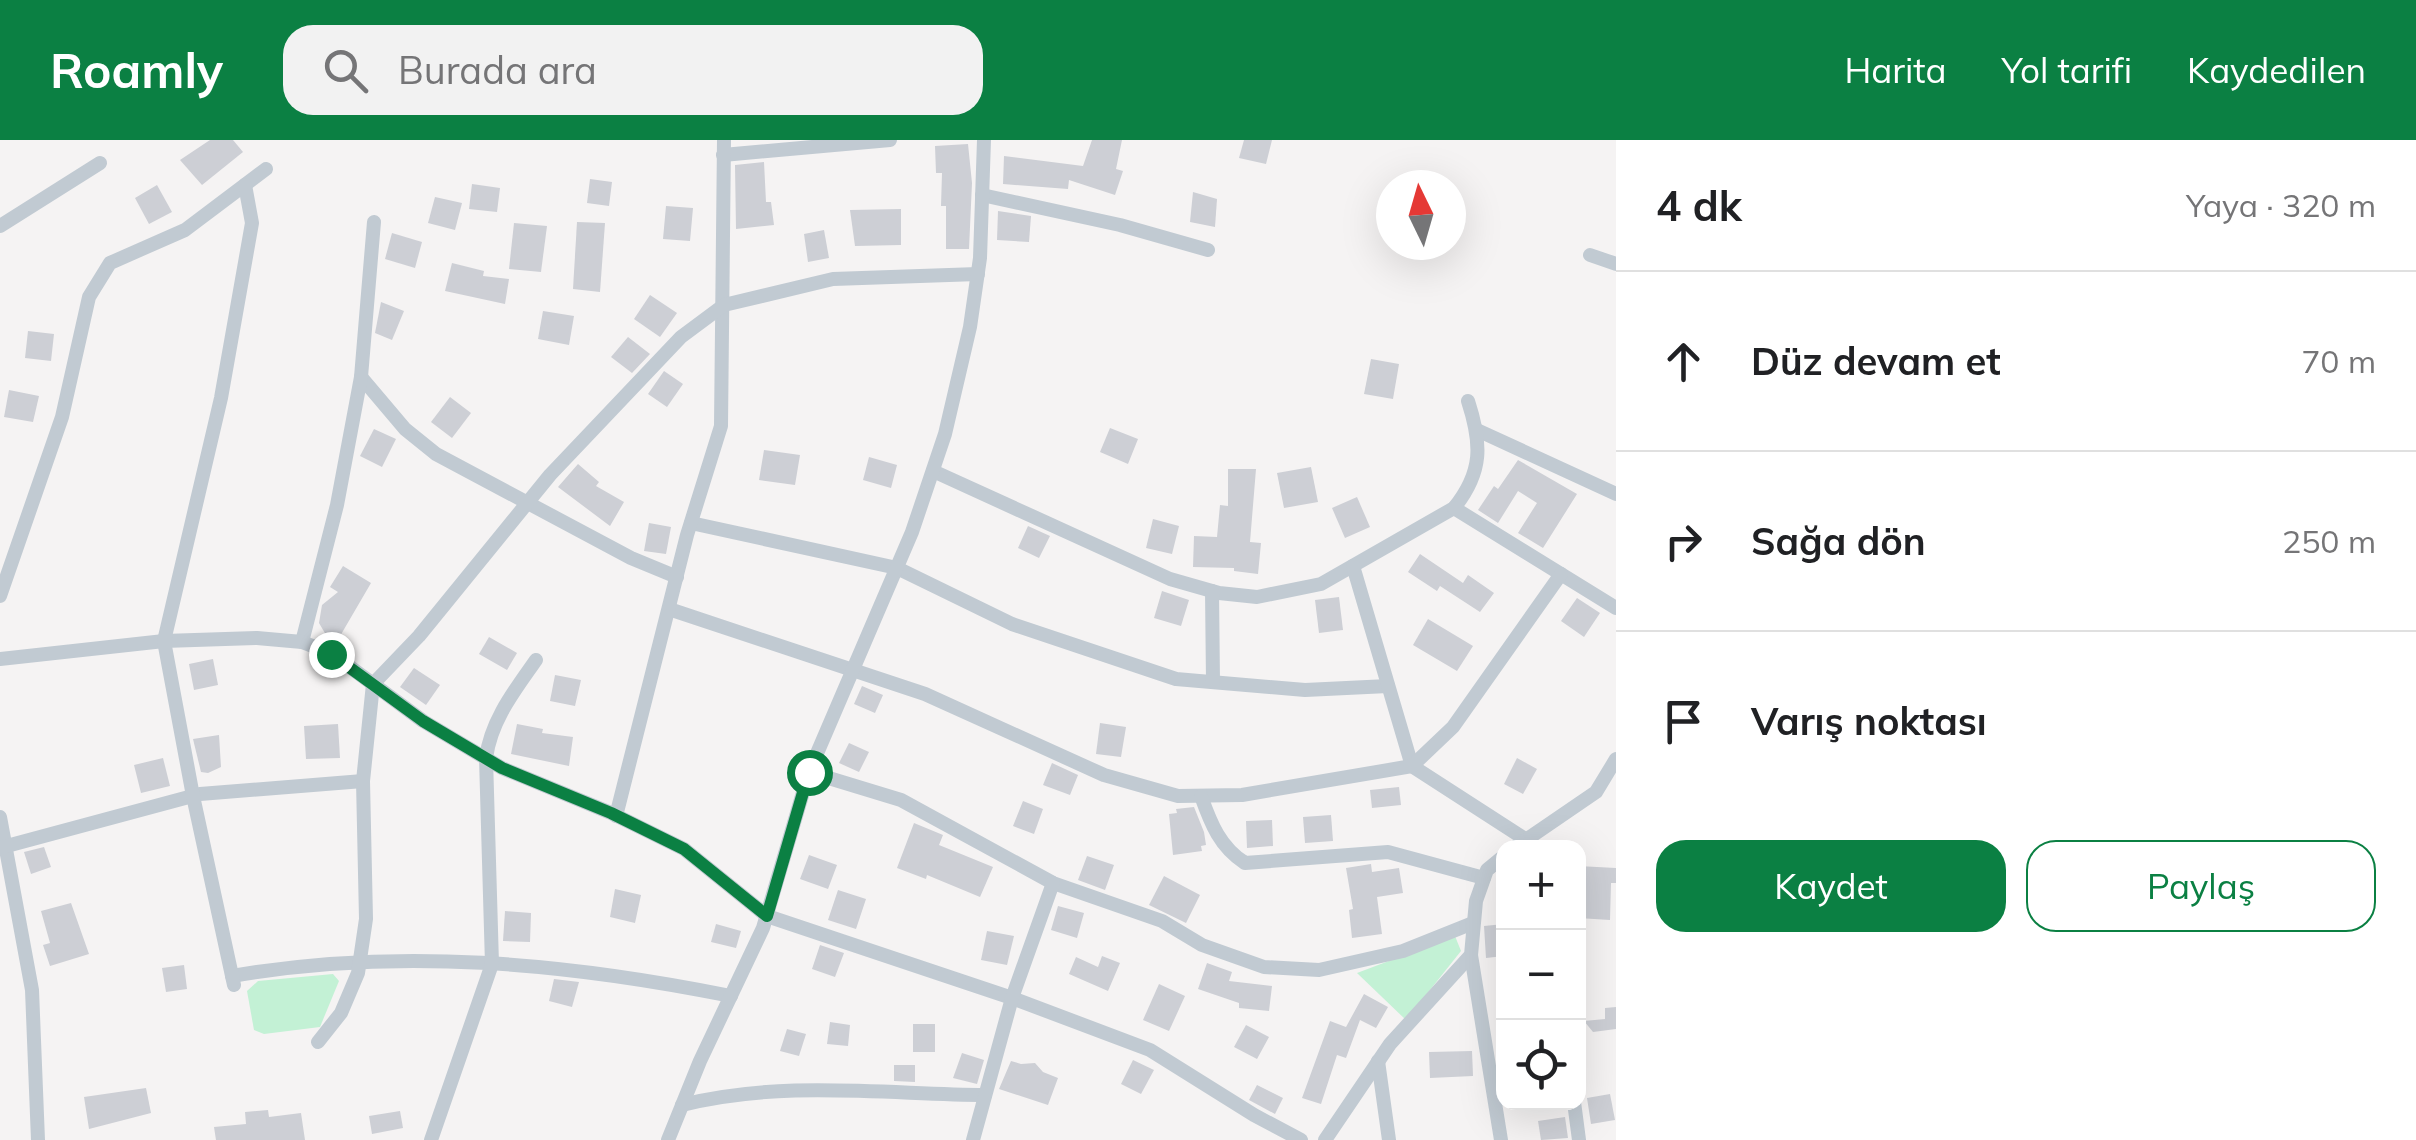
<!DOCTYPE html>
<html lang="tr">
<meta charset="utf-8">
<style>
body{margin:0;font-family:Mulish,sans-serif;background:#f2f2f2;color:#202124}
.controls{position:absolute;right:30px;bottom:30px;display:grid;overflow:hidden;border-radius:20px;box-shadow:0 10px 40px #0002}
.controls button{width:90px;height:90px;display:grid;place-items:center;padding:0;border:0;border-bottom:2px solid #e0e0e0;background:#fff;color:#202124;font:50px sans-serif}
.compass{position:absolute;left:1376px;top:30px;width:90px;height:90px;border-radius:50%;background:#fff;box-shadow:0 10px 40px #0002;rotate:355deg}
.stop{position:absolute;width:30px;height:30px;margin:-22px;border:8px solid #0b8043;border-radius:50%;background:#fff}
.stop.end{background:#0b8043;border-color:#fff;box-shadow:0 2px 10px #0008}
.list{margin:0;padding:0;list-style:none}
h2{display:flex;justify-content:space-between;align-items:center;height:130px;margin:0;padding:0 40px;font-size:42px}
h2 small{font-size:32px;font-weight:400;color:#757577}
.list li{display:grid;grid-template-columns:65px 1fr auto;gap:30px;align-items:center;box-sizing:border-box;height:180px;padding:0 40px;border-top:2px solid #e0e0e0}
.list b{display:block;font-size:38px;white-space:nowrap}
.list em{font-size:32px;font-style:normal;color:#757577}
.actions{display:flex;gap:20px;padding:30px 40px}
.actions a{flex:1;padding:22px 0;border:2px solid #0b8043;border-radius:30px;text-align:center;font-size:35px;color:#0b8043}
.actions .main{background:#0b8043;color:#fff}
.icon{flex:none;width:55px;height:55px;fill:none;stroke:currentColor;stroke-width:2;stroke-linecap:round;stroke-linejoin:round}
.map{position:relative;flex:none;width:1616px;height:1000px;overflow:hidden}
header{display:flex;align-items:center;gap:60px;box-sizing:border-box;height:140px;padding:0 50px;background:#0b8043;color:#fff}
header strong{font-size:48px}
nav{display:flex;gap:55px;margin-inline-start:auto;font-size:35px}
.search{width:700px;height:90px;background:#f2f2f2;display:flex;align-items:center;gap:25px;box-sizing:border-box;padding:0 35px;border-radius:30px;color:#757577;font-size:38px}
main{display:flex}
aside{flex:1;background:#fff}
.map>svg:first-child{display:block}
.green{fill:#c3f1d5}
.building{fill:#cdcfd5}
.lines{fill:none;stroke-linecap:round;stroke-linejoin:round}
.minor{stroke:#c1cad2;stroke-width:14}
.route{stroke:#0b8043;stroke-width:12}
</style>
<header>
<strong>Roamly</strong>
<div class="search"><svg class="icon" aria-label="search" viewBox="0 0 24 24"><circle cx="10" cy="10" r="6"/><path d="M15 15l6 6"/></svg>Burada ara</div>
<nav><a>Harita</a><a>Yol tarifi</a><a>Kaydedilen</a></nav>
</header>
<main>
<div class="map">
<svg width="1616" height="1000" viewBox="0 0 1616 1000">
<rect width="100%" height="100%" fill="#f5f3f3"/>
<!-- green -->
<g class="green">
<path d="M1455 796 1461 811 1406 880 1357 833Z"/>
<path d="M333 834 339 841 320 887 264 894 254 890 247 851 258 841Z"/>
</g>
<!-- building -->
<g class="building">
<path d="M210 0H233L243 12 202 45 180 20Z"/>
<path d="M1092 0H1122L1116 29 1123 31 1115 55 1069 40 1068 49 1003 44 1004 16 1083 26Z"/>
<path d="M1244 0H1272L1266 24 1239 18Z"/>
<path d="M968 4 972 43 969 109H946V66H941L942 33H936L935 6Z"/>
<path d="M764 22 766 62H771L774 85 736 89 735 25Z"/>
<path d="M590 39 612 42 609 66 587 63Z"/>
<path d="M472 44 500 48 497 72 469 69Z"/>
<path d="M157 45 172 72 149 84 135 58Z"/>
<path d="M1193 52 1217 59 1215 87 1190 82Z"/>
<path d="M435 57 462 63 455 90 428 83Z"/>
<path d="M666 66 693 68 690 101 663 99Z"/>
<path d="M901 69V105L855 106 850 70Z"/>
<path d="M998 71 1031 76 1029 102 997 100Z"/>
<path d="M577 82 605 83 600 152 573 149Z"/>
<path d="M514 83 547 86 541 132 509 129Z"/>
<path d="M824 90 829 118 808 122 804 94Z"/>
<path d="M392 93 422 102 415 128 385 119Z"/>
<path d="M452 123 484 131 483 136 509 139 505 164 445 151Z"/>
<path d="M650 155 677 173 660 197 634 179Z"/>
<path d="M381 162 404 171 392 200 375 193Z"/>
<path d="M543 171 574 176 569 205 538 199Z"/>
<path d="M28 191 54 194 51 221 25 218Z"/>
<path d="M628 197 650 214 632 233 611 217Z"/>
<path d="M1371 219 1399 224 1393 259 1364 254Z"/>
<path d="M664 231 683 244 667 267 648 254Z"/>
<path d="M9 250 39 256 33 282 4 277Z"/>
<path d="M450 257 471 273 452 298 431 282Z"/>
<path d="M1110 288 1138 299 1128 324 1100 312Z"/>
<path d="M374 289 396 299 382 327 360 316Z"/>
<path d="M764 310 800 315 795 345 759 340Z"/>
<path d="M869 317 897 325 891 348 863 340Z"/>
<path d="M1518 320 1577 354 1543 408 1518 393 1537 363 1518 351 1498 383 1478 370 1494 346 1498 349Z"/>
<path d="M578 324 599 342 596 346 624 362 610 386 558 347Z"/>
<path d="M1311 327 1318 362 1284 368 1277 333Z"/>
<path d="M1228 329H1256L1250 402 1261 403 1258 434 1234 431V428L1193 427 1194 396 1217 397 1220 365 1228 366Z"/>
<path d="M1357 357 1370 387 1345 398 1332 368Z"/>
<path d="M1153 379 1179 386 1172 414 1146 408Z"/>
<path d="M649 383 671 387 666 414 644 411Z"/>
<path d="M1028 386 1050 396 1039 418 1018 408Z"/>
<path d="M1420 414 1463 443 1468 435 1494 453 1480 472 1440 446 1437 451 1408 432Z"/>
<path d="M343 426 371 443 336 503 329 500 319 483 322 465 338 452 330 447Z"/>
<path d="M1162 451 1189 460 1181 486 1154 478Z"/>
<path d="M1339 457 1343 490 1319 493 1315 460Z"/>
<path d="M1577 458 1600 473 1584 497 1561 481Z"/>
<path d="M1428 479 1473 506 1457 531 1413 505Z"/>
<path d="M489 497 517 513 507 530 479 514Z"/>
<path d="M213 519 218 545 194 550 189 524Z"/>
<path d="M414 528 440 545 426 565 400 547Z"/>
<path d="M555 535 581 540 575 566 550 561Z"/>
<path d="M862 546 883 555 875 573 854 564Z"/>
<path d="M1100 583 1126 587 1121 617 1096 614Z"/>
<path d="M338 584 340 618 306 619 304 586Z"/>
<path d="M517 584 543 589 542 593 573 597 569 626 511 614Z"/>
<path d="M219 595 221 627 208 633 201 632 193 599Z"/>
<path d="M849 603 869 612 859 632 839 623Z"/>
<path d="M163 618 170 646 141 653 134 625Z"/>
<path d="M1517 618 1537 629 1523 654 1504 644Z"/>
<path d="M1052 623 1078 635 1070 655 1043 645Z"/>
<path d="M1399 647 1401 665 1372 668 1370 650Z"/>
<path d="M1023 661 1043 669 1034 694 1013 686Z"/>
<path d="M1194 667 1204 692 1206 705 1201 706 1202 711 1173 715 1169 674 1177 673 1176 669Z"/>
<path d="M1331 675 1333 701 1305 703 1303 677Z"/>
<path d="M1272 680 1273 706 1247 708 1246 681Z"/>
<path d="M914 683 943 695 939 705 993 727 980 757 927 735 926 739 897 728Z"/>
<path d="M44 707 51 727 31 734 24 712Z"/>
<path d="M809 715 837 725 828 749 800 739Z"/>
<path d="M1087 716 1114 725 1105 750 1078 740Z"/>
<path d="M1371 724 1372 732 1399 728 1403 753 1377 757 1382 794 1352 798 1349 770 1353 769 1346 728Z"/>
<path d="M1578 726 1616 728V743H1611L1610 780 1578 778Z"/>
<path d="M1164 736 1200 755 1186 783 1149 765Z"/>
<path d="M615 749 641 755 635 783 610 777Z"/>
<path d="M838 750 866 759 856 789 828 780Z"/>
<path d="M71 763 89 814 50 826 43 805 50 803 41 771Z"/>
<path d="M1058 766 1084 773 1077 798 1051 790Z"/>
<path d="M505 771 531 773 530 802 503 801Z"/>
<path d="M716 784 741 791 736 808 711 802Z"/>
<path d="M1504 784V816L1486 818 1484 786Z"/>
<path d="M987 791 1014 796 1007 825 981 820Z"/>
<path d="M820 805 844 813 835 837 812 829Z"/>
<path d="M1102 816 1120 823 1108 851 1069 834 1076 817 1098 827Z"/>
<path d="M1207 823 1232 832 1229 841 1272 846 1269 871 1239 868V863L1198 849Z"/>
<path d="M184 825 187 849 166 852 162 828Z"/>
<path d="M554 839 579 842 572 867 549 861Z"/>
<path d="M1159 844 1185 856 1169 891 1143 880Z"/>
<path d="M1364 854 1388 867 1376 888 1360 880 1346 918 1337 915 1321 964 1302 958 1330 881 1346 887Z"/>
<path d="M1616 867V889L1593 892 1584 881 1605 879V868Z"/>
<path d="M830 882 850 885 848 906 827 904Z"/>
<rect x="913" y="884" width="22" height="28"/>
<path d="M1246 885 1269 897 1257 919 1234 907Z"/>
<path d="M787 889 806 894 799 916 780 911Z"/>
<path d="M1472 911 1473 936 1430 938 1429 912Z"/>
<path d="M962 913 984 920 977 944 953 938Z"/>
<path d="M1133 920 1154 930 1141 954 1121 944Z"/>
<path d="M1011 921 1021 924 1035 923 1043 932 1058 938 1048 965 999 949Z"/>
<path d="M894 925H915V942L894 941Z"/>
<path d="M1257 945 1283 958 1275 974 1249 960Z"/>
<path d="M146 948 151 973 89 989 84 957Z"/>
<path d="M1610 954 1615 980 1591 984 1587 958Z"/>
<path d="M268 970 269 977 301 973 305 1000H216L214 987 246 984 245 972Z"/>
<path d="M400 971 403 988 372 994 369 976Z"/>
<path d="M1565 977 1568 998 1541 1000 1538 981Z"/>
</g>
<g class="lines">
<!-- minor -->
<g class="minor">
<path d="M723 15 890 0"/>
<path d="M982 55 1120 85 1208 110"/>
<path d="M0 86 100 23"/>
<path d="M1590 115 1616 124"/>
<path d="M361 237 405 289 436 314 631 418 677 437"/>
<path d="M1477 290 1616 354"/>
<path d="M933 331 1170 439 1219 453 1257 457 1321 444 1454 368C1483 332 1482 304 1468 261"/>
<path d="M1454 368 1616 468"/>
<path d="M691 383 897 428 1012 484 1176 539 1305 550 1388 546"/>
<path d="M1353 426 1412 626 1525 699"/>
<path d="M1212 451 1213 542"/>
<path d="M0 456 62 277 89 157 110 123 185 90 266 29"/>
<path d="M669 469 925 554 1104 635 1178 656 1242 655 1412 626 1453 587 1561 434"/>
<path d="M302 502 337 365 361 237 374 82"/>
<path d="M0 519 164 501 257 498 302 502 331 513 423 581 502 628 611 673 684 709 767 776 1012 858 1150 910 1254 975 1301 1000"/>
<path d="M809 632 901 660 1053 743 1162 781 1202 805 1264 827 1319 830 1403 811 1473 783"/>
<path d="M1201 656C1211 684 1220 707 1245 723L1388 712 1484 738"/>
<path d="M616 676 687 395 721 286 724 0"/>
<path d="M0 677 32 850 38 1000"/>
<path d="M3 707 200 654 363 641"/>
<path d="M1514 708 1596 652 1616 619"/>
<path d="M1471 815 1501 1000"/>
<path d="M232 836C397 807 567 823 731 856"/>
<path d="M234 845 193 656 164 501 221 258 252 83 245 45"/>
<path d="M318 902 341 873 358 833 366 779 363 641 373 544 419 496 550 335 681 197 724 165 833 139 978 134"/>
<path d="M1378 921 1389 1000"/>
<path d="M1574 962 1579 1000"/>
<path d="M682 965C780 940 885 954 985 955"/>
<path d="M431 1000 492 824 486 618C491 580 515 550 536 520"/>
<path d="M668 1000 700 921 763 788 809 632 912 392 945 294 970 187 980 118 984 0"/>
<path d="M973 1000 1012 858 1053 743"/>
<path d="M1325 1000 1390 904 1471 815 1476 761 1487 730 1504 716"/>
</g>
</g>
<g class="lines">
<!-- route -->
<path class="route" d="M331 514 423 581 502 628 611 673 684 709 767 776 809 632"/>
</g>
</svg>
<div class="controls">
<button>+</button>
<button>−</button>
<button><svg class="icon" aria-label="locate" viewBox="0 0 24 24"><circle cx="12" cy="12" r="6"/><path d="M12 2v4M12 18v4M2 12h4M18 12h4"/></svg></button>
</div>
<svg class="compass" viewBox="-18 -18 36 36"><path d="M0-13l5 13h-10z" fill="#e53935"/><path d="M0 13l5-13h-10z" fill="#757577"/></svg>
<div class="stop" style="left:809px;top:632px"></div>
<div class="stop end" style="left:331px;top:514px"></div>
</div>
<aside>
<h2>4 dk<small>Yaya · 320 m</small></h2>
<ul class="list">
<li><svg class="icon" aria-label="ahead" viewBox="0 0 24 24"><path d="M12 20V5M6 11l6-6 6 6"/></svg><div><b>Düz devam et</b></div><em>70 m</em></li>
<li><svg class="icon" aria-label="right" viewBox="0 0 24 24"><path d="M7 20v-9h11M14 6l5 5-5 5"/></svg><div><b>Sağa dön</b></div><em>250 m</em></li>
<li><svg class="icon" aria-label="arrive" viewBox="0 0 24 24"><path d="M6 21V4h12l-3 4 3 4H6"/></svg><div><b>Varış noktası</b></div></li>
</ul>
<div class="actions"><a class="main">Kaydet</a><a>Paylaş</a></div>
</aside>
</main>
